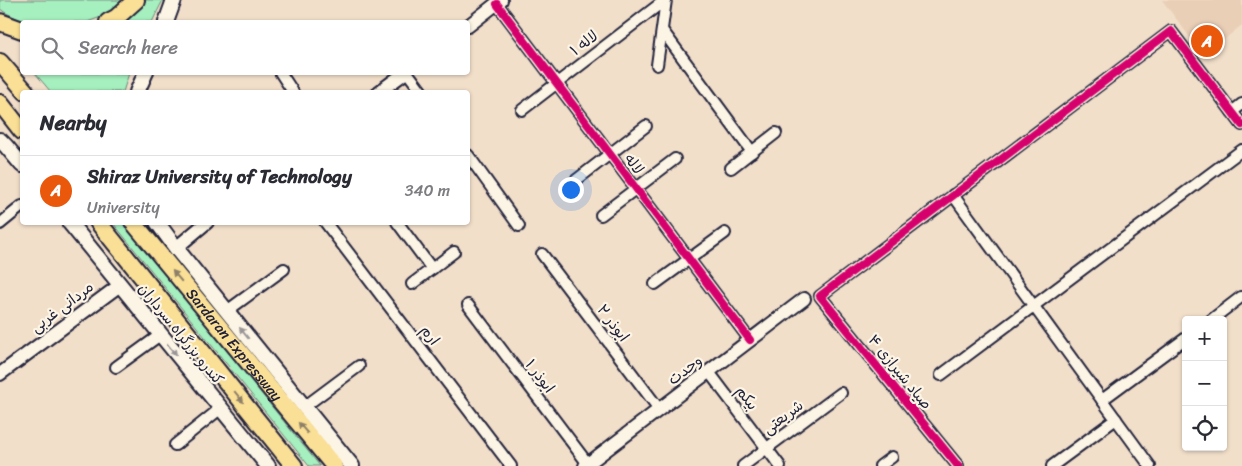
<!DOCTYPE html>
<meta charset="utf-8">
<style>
body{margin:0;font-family:Sriracha,"Playpen Sans Arabic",sans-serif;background:#f7f7f7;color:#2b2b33}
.controls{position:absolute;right:15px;bottom:15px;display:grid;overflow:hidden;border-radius:5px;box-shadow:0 1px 4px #0004}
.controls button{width:45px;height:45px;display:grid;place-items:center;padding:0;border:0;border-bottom:1px solid #e1e1e2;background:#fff;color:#2b2b33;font:25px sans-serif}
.you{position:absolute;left:570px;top:189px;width:18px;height:18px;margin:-12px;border:4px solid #fff;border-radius:50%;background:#1a73e8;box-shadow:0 0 0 8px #1a73e833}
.badge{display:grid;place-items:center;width:32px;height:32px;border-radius:50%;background:#ea580c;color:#fff;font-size:16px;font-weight:700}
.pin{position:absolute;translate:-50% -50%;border:2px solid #fff;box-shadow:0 1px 5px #0006}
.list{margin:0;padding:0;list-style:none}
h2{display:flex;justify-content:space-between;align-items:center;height:65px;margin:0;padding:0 20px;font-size:21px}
h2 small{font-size:16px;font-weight:400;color:#7c7c81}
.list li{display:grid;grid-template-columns:32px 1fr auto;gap:15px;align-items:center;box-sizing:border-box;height:70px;padding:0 20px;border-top:1px solid #e1e1e2}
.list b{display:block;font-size:19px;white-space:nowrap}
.list p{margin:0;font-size:16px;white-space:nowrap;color:#7c7c81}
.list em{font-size:16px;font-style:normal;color:#7c7c81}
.icon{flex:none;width:28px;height:28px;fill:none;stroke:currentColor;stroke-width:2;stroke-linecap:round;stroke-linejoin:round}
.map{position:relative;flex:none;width:1242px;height:466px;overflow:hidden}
.search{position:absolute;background:#fff;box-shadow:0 1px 4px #0004;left:20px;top:20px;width:450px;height:55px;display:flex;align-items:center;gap:12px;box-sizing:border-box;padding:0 18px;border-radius:5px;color:#7c7c81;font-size:19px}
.panel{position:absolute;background:#fff;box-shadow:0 1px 4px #0004;left:20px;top:90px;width:450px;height:135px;border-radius:5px}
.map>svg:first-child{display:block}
.built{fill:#eacfb7}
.green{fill:#a6efbe;stroke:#64887c}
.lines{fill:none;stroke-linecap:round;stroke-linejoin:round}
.minor-casing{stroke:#22223b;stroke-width:14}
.tertiary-casing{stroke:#22223b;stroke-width:16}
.secondary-casing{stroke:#22223b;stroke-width:18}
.trunk-casing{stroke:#22223b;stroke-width:20}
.minor{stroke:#fcf5e5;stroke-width:10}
.tertiary{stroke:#fcf5e5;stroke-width:12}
.secondary{stroke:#fcf5e5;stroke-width:14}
.trunk{stroke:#fadf96;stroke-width:16}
.cycleway-casing{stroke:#fcf5e5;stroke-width:11}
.cycleway{stroke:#d6006c;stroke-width:8}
.oneway{fill:#8e8068}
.oneway2{fill:#9a9698}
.labels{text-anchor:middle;stroke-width:4.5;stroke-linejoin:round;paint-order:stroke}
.street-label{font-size:15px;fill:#22223b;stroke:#fcf5e5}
</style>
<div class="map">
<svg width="1242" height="466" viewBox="0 0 1242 466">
<rect width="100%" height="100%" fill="#f2dfca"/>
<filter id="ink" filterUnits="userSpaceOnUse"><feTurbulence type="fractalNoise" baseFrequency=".02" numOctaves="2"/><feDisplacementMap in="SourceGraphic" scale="10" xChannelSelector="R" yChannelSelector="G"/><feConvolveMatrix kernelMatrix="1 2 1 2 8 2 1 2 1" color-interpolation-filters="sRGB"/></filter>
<g filter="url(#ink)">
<!-- built -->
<path class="built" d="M1162 0H1242V25L1204 56Z"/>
<!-- green -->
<g class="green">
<path d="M0 0H124L104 16 87 22H25L6 13 0 9Z"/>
<path d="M146 0H163L152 22H125L143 5Z"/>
<path d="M35 73H129L123 92H51Z"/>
<path d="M113 223H123L320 466H309Z"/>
</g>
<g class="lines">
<!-- minor casing -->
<g class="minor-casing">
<g id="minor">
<path d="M497 4 750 340"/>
<path d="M662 30 752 152"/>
<path d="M657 65 666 0"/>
<path d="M280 72 293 92"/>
<path d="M407 72 422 92"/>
<path d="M522 110 665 0"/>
<path d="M1232 112 1242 104"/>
<path d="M468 155 519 226"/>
<path d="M731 168 776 133"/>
<path d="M575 181 646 126"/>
<path d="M953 195 1150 466"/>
<path d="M601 215 675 159"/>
<path d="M325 222 511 466"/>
<path d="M397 222 432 269"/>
<path d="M0 224 22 206"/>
<path d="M542 254 659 409"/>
<path d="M412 284 454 252"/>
<path d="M655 284 725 233"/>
<path d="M468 305 588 464"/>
<path d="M227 311 284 269"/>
<path d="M1211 320 1241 297"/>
<path d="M116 367 160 335"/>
<path d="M709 372 780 466"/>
<path d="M941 375 1242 150"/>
<path d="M1102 400 1186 338"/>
<path d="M304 407 359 366"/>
<path d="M175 445 221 408"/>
<path d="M743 466 841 393"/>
<path d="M880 466 892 457"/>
<path d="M958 466 820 296 1171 31 1242 125"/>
<path d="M1052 466 1116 419"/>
</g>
</g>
<!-- tertiary casing -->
<g class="tertiary-casing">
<g id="tertiary">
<path d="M468 26 501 0"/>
<path d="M379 92 406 72"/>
<path d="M176 248 207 222"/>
<path d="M0 374 120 285"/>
<path d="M585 466 804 299"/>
</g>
</g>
<!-- secondary casing -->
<g class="secondary-casing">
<g id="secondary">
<path d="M166 22 174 0"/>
<path d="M137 92 146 72"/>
<path d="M0 140 6 146 22 165"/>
<path d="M69 222 268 466"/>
<path d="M157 222 176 248 352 466"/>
</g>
</g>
<!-- trunk casing -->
<g class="trunk-casing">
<g id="trunk">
<path d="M0 22 22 30"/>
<path d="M108 22 116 18 136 0"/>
<path d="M0 62 26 92"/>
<path d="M0 103 22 131"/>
<path d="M98 222 294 466"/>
<path id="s1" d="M133 222 334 466"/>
</g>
</g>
<!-- minor -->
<use href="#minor" class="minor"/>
<!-- tertiary -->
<use href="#tertiary" class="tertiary"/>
<!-- secondary -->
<use href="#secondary" class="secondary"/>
<!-- trunk -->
<use href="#trunk" class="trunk"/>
<!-- cycleway casing -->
<g class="cycleway-casing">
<g id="cycleway">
<path d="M497 4 750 340"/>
<path d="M958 466 820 296 1171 31 1242 125"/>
</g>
</g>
<!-- cycleway -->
<use href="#cycleway" class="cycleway"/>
</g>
<!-- one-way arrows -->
<defs><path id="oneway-solid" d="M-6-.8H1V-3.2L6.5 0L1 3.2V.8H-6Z" transform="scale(1.25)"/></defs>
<g class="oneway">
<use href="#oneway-solid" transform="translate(177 276) rotate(-130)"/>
<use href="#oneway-solid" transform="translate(239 397) rotate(51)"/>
<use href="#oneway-solid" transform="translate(303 428) rotate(-130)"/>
</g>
<g class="oneway2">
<use href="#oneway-solid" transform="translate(244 333) rotate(-129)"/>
<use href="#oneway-solid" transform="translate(172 350) rotate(50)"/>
</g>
</g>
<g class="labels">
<!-- street labels -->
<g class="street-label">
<text transform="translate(584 43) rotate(-38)" y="5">لاله ۱</text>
<text transform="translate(634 164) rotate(53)" y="5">لاله</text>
<text transform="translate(62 307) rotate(-37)" y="5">مردانی غربی</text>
<text transform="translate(613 323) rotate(53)" y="5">ابوذر ۲</text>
<text transform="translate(181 334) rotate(51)" y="5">کندرو بزرگراه سرداران</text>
<text transform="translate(430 335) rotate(53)" y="5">ارم</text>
<text dy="5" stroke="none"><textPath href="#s1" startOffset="159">Sardaran Expressway</textPath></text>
<text transform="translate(685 370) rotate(-37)" y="5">وحدت</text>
<text transform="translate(900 372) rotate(51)" y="5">صیاد شیرازی ۴</text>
<text transform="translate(540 376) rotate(53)" y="5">ابوذر ۱</text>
<text transform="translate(747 398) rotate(53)" y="5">بیکم</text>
<text transform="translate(783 417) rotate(-37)" y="5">شریعتی</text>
</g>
</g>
</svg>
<div class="controls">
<button>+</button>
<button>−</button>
<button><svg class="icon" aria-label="locate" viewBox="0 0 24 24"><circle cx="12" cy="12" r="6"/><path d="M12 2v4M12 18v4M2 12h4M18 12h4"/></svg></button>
</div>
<div class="you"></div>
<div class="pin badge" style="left:1207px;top:41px">A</div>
<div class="search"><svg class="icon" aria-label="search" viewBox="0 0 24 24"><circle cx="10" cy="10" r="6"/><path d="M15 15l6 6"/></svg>Search here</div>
<section class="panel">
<h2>Nearby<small></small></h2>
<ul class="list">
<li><span class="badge">A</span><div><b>Shiraz University of Technology</b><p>University</p></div><em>340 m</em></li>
</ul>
</section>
</div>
